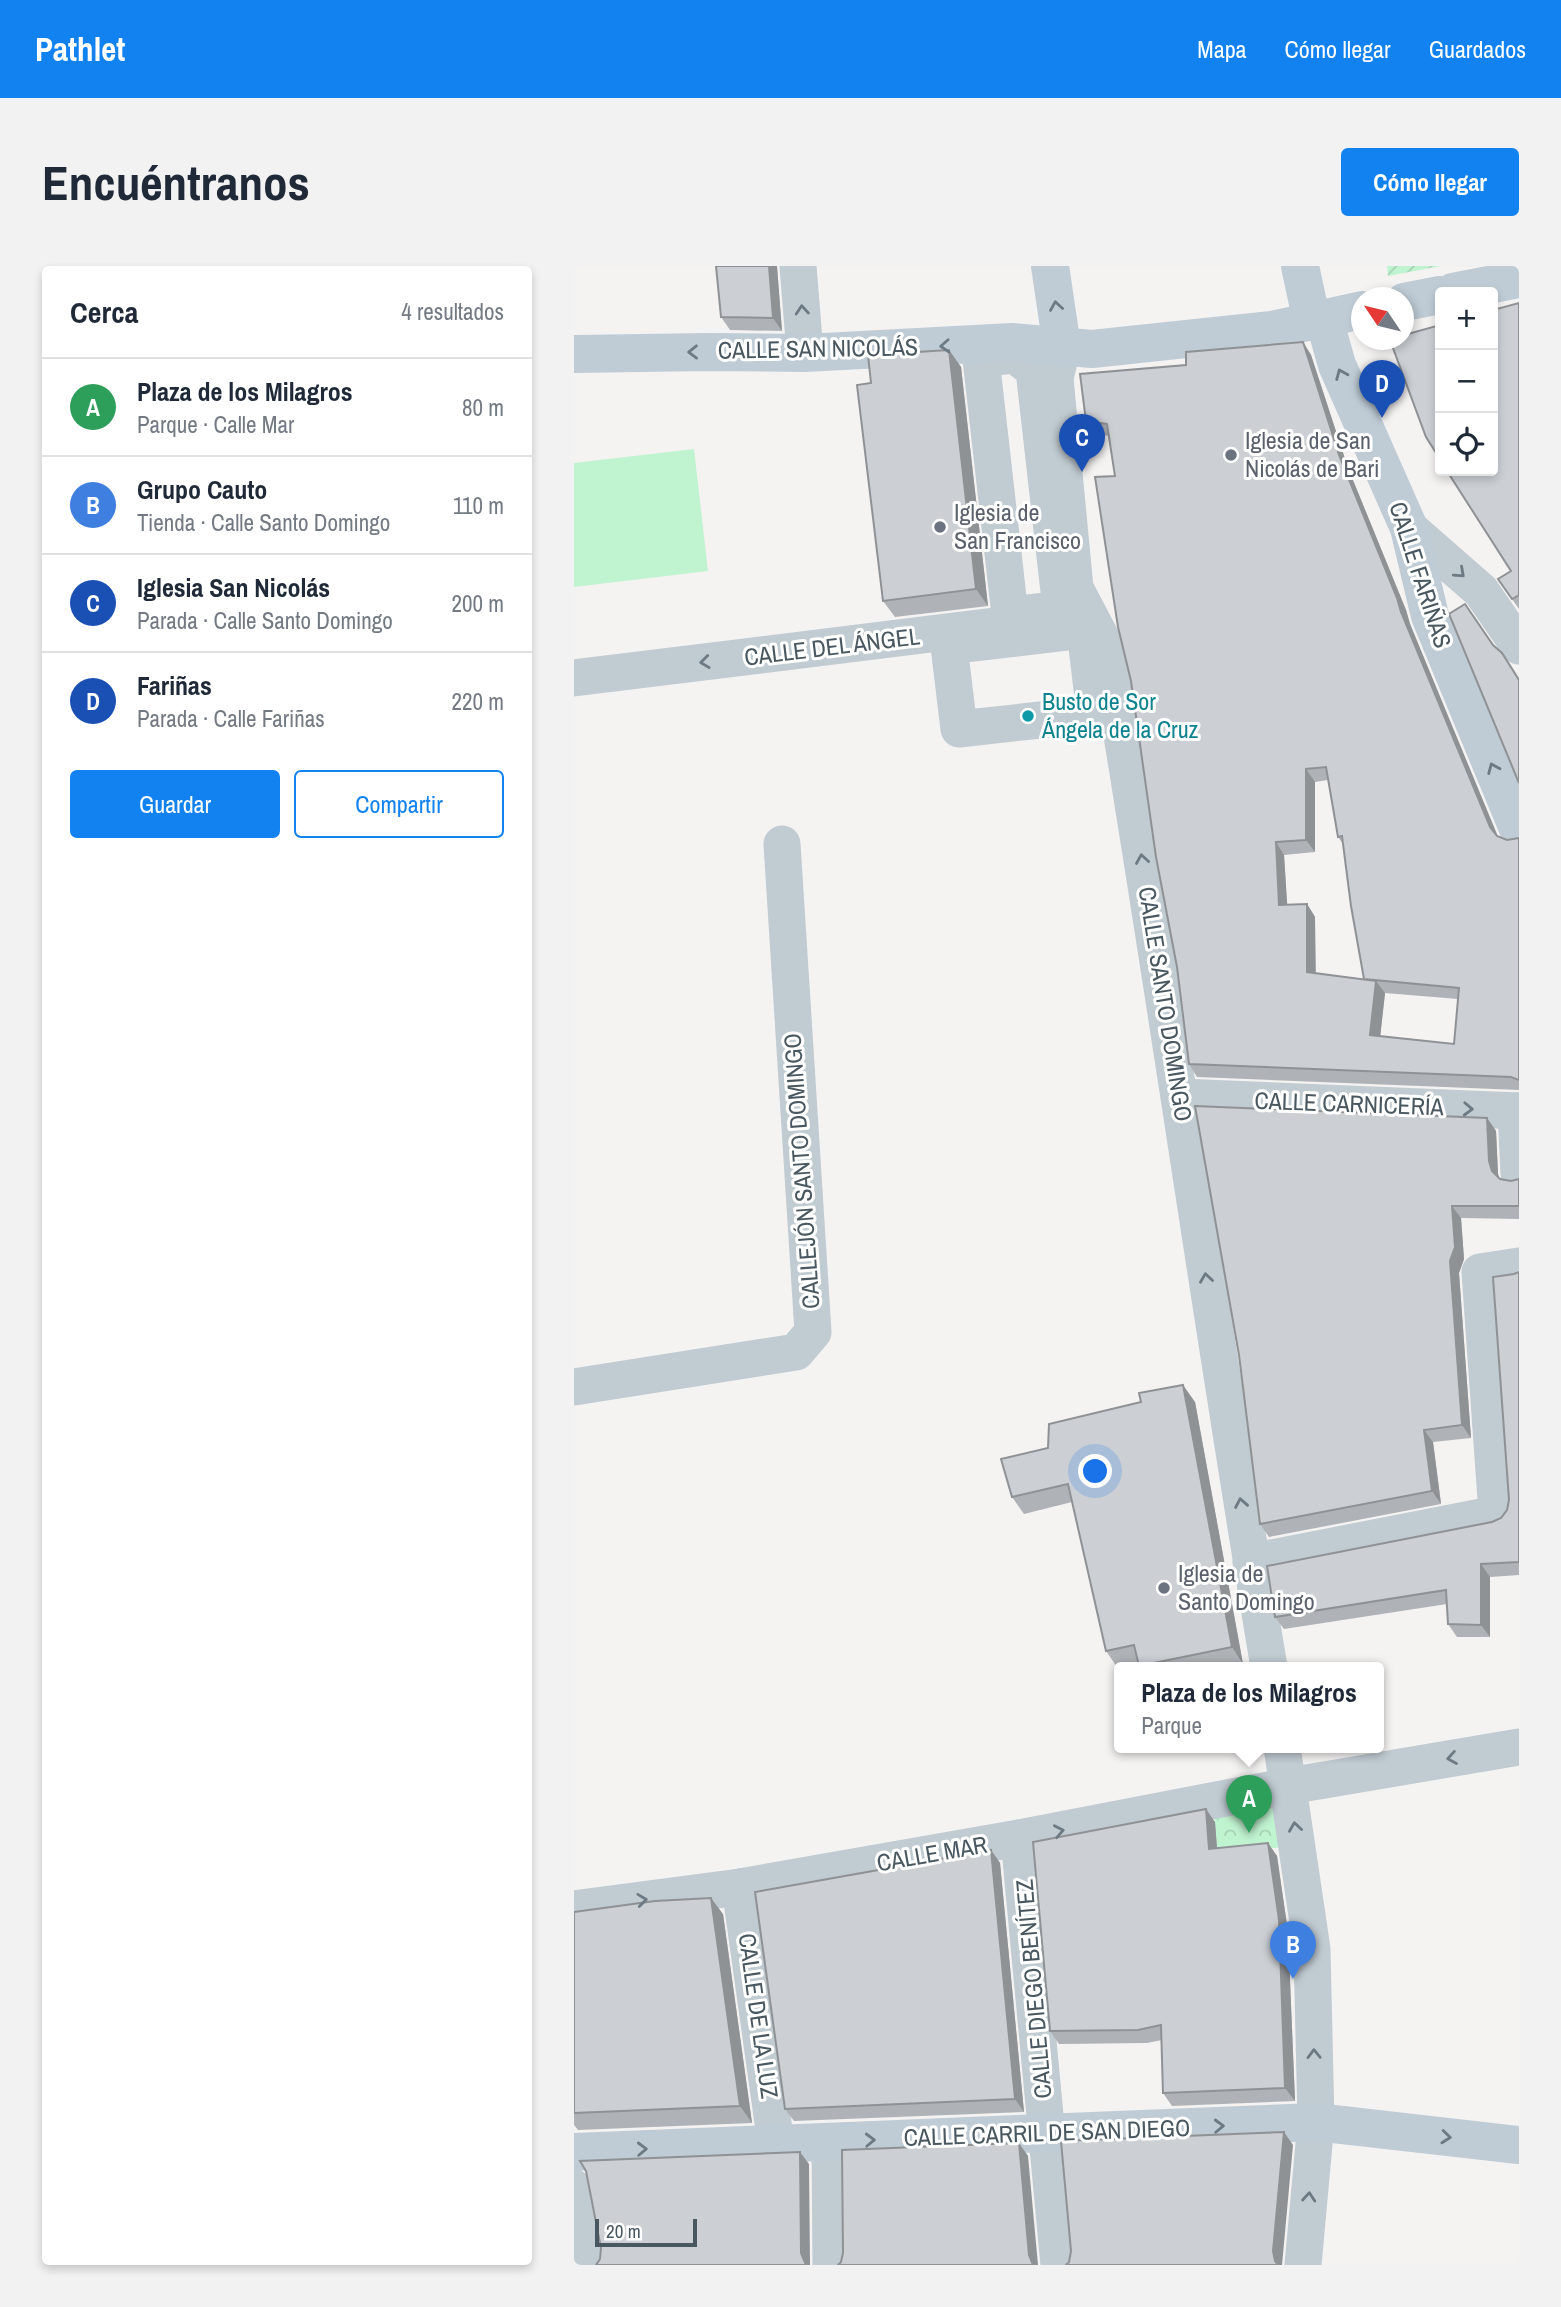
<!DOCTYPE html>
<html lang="es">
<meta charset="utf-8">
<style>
body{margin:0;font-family:"Archivo Narrow",sans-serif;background:#f2f2f3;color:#1f2937}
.controls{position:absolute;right:21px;top:21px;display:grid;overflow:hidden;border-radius:7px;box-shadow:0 4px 10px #0003}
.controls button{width:63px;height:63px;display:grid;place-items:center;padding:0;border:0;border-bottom:2px solid #e0e1e3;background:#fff;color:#1f2937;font:35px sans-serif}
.compass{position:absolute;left:777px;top:21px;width:63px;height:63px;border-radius:50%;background:#fff;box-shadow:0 4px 10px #0003;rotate:305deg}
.scale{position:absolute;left:21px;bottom:18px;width:102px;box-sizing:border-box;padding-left:7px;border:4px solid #495761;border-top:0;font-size:19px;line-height:24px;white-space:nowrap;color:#495761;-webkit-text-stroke:5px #fff;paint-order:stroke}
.you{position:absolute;left:522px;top:1206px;width:24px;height:24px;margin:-18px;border:5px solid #fff;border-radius:50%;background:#1a73e8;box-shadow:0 0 0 10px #1a73e833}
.badge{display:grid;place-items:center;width:46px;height:46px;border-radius:50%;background:#1182f0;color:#fff;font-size:23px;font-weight:700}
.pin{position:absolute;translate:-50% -58px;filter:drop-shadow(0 2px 4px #0008)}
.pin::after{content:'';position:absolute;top:37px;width:24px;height:21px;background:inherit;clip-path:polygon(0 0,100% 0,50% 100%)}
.popup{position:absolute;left:540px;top:1396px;width:270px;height:91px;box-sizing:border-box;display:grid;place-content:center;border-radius:7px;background:#fff;filter:drop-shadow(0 2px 5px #0005);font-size:23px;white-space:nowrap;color:#747a83}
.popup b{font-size:26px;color:#1f2937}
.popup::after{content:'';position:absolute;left:50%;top:100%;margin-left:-14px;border:14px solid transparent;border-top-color:#fff}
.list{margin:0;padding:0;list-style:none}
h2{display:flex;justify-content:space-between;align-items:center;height:91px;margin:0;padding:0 28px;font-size:30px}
h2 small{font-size:23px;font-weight:400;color:#747a83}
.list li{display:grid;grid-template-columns:46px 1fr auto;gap:21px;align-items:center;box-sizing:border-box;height:98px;padding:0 28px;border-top:2px solid #e0e1e3}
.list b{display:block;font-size:26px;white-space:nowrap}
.list p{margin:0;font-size:23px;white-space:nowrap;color:#747a83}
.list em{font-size:23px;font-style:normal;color:#747a83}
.actions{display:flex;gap:14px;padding:21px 28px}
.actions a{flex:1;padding:16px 0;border:2px solid #1182f0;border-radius:7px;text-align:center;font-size:24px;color:#1182f0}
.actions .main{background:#1182f0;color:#fff}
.icon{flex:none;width:38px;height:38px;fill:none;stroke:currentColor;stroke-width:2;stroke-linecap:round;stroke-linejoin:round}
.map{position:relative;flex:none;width:945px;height:1999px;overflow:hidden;border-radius:7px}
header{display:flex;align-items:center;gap:42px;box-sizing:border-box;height:98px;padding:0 35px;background:#1182f0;color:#fff}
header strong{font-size:33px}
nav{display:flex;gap:38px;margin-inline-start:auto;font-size:24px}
.intro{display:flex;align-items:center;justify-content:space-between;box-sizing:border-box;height:168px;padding:0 42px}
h1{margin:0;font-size:49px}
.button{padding:18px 32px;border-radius:7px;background:#1182f0;color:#fff;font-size:24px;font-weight:700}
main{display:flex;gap:42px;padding:0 42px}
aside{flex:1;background:#fff;border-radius:7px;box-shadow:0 4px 10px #0003}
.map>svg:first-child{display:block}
.forest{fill:url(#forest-crowns)}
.garden{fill:url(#garden-furrows)}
.pitch{fill:#c0f3d0}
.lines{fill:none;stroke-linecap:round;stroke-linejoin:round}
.street{stroke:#c0cbd2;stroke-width:37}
.secondary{stroke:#bfccd6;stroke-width:38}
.wall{fill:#afb3b7;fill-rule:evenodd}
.shaded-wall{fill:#8f9295}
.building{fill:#ccd0d5;stroke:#8f9295;stroke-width:2;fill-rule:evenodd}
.oneway{stroke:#6c7a84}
.oneway2{stroke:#6d7a83}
.worship-dot{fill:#6b7280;stroke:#fff;stroke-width:2.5}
.culture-dot{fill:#0f9aa8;stroke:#fff;stroke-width:2.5}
.labels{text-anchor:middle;stroke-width:6;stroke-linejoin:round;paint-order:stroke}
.street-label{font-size:24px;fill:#495761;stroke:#fff}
.worship-label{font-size:24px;fill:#5b616d;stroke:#fff;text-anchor:start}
.culture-label{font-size:24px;fill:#0d838f;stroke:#fff;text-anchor:start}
</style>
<header>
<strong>Pathlet</strong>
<nav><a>Mapa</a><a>Cómo llegar</a><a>Guardados</a></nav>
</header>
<div class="intro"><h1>Encuéntranos</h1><a class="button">Cómo llegar</a></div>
<main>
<aside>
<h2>Cerca<small>4 resultados</small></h2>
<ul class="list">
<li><span class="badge" style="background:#2e9e5b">A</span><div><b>Plaza de los Milagros</b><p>Parque · Calle Mar</p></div><em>80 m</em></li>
<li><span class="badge" style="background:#3f7fe0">B</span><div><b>Grupo Cauto</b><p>Tienda · Calle Santo Domingo</p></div><em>110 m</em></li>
<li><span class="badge" style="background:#1a4fb4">C</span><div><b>Iglesia San Nicolás</b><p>Parada · Calle Santo Domingo</p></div><em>200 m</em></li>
<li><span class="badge" style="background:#1a4fb4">D</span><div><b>Fariñas</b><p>Parada · Calle Fariñas</p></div><em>220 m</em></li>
</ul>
<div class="actions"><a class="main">Guardar</a><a>Compartir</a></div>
</aside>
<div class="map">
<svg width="945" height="1999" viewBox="0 0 945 1999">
<defs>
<pattern id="forest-crowns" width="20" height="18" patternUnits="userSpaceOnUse" patternTransform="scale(1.75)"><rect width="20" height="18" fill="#c0f3d0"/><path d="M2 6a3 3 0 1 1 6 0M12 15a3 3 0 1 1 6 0" fill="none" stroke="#a6d2b5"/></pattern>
<pattern id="garden-furrows" width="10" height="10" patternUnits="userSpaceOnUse" patternTransform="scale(1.75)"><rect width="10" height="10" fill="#c0f3d0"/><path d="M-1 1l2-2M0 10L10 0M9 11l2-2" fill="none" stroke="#a6d2b5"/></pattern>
</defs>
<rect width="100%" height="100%" fill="#f5f2f2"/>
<!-- forest -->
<path class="forest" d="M698 1534 711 1581 643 1587 640 1543Z"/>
<!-- garden -->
<path class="garden" d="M813 0H867L814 10Z"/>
<!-- pitch -->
<path class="pitch" d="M120 183 134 305 0 321V197Z"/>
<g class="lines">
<!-- street -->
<g class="street">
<path d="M224 0 231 87"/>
<path d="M488 81 481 113 501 322 534 385C591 723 638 1063 695 1401"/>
<path d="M441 89 460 104 487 343 436 349 407 93Z"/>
<path d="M835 262 907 325 945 380"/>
<path d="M511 364 521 448 385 463 375 380Z"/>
<path d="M0 412 462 355"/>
<path d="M606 831 945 845"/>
<path d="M942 845 945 907"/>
<path d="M0 1121 222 1086 239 1066 208 578"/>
<path d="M677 1296 923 1248 906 1006 945 1000"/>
<path d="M708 1481 738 1683 742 1856 729 1999"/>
<path d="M445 1572 485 1999"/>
<path d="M166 1621 202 1878"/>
<path d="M0 1643 166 1621 445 1572 715 1520 945 1481"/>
<path d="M256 1876 257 1999"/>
<path d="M0 1922 15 1999"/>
</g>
<!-- secondary -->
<g class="secondary">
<path d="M476 0 488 81"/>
<path d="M726 0 738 56"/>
<path d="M879 26 945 13"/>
<path d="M830 36 866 29"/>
<path d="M750 53 763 99 835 262 856 350 945 565"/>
<path d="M0 88 134 86 231 87 438 76 518 83 698 64 788 44"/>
<path d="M0 1886 742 1856 945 1879"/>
</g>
</g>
<!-- wall -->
<g class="wall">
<path d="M203 2 208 65 156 64 147 51Z"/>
<path d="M945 37V343L924 313 937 305Z"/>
<path d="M729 76 737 89 774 202 832 344 836 358 923 570 933 574 945 572V824L623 811 615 798 541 210 534 170 521 167 512 155 612 99ZM754 514 764 571 769 578 790 713 741 707V651L733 638H713L710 589 741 586V516ZM811 727 884 733 880 778 806 770Z"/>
<path d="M375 84 387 101 414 340 321 351 309 335 297 117Z"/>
<path d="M913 852 922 865 924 908 925 912 937 915 945 913V953L887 952 890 993 885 1007 897 1172 859 1176 867 1238 695 1271 686 1258Z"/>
<path d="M945 1006V1309L916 1311V1371H883L874 1358 873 1338 710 1363 701 1351 927 1252 933 1244 935 1234 940 1008Z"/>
<path d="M621 1136 669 1398 655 1401H565L564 1397 543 1401 532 1385 498 1236 450 1248 438 1231 474 1182Z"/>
<path d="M641 1556 643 1582 694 1577 703 1590 714 1666 721 1835 598 1840 589 1827 588 1774 573 1777 485 1778 476 1765Z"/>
<path d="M417 1584 426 1597 450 1846 220 1855 211 1843Z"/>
<path d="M0 1646 149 1648 178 1857 4 1864 0 1859Z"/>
</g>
<!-- shaded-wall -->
<g class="shaded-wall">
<path d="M195 0H203L208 65 199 52Z"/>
<path d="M729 76 737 89 774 202 832 344 836 358 925 573 916 561 827 346 765 189Z"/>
<path d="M375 84 387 101 414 340 402 323Z"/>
<path d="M732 503 741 516V586L732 574Z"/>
<path d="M702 576 710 589 714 651 705 639Z"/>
<path d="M733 638 741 651 742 718 733 706Z"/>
<path d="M802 715 811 727 805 782 796 769Z"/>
<path d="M913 852 922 865 924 908 927 918 918 905 915 895Z"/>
<path d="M878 940 887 952 890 993 885 1007 897 1172 888 1159 876 995Z"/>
<path d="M609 1119 621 1136 669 1398 658 1381Z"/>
<path d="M850 1164 859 1176 867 1238 858 1225Z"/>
<path d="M907 1298 916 1311V1371L907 1359Z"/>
<path d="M632 1543 641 1556 644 1596 635 1583Z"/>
<path d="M694 1577 703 1590 714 1666 721 1835 711 1822Z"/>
<path d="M417 1584 426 1597 450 1846 441 1833Z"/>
<path d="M137 1632 149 1648 178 1857 166 1840Z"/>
<path d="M710 1866 719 1879 708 1999H704L701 1995 699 1985Z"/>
<path d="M445 1877 454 1890 464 1999H459L455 1989Z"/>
<path d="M226 1886 235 1898 236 1999H231L227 1987Z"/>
</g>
<!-- building -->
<g class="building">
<path d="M142 0H195L199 52 147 51Z"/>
<path d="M945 37V329L938 333 924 313 937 305 873 205H919V44Z"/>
<path d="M866 59V193L852 171 816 74H830V69Z"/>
<path d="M729 76 765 189 823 332 827 346 916 561 923 570 933 574 945 572V814L937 811 615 798 603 701 582 591 557 415 544 361 521 211 541 210 533 158 512 155 506 108 612 99V86ZM752 501 764 571 768 570 777 640 790 713 885 722 880 778 796 769 802 715 733 706V638L705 639 702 576 732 574V503Z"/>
<path d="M375 84 402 323 309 335 283 119 297 117 294 89Z"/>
<path d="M891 338 919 379 928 387 945 414V517L875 348Z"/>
<path d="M621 840 913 852 915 895 918 905 926 913 937 915 945 913V940H878L881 981 876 995 888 1159 850 1164 858 1225 686 1258 665 1089Z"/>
<path d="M945 1006V1296L907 1298V1359L874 1358 872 1324 701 1351 693 1300 918 1256 927 1252 933 1244 935 1234 919 1011 940 1008Z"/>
<path d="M609 1119 658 1381 565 1400 560 1379 532 1385 494 1218 438 1231 427 1193 474 1182 475 1158 567 1136 565 1127Z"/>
<path d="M632 1543 635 1583 694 1577 705 1654 711 1822 589 1827 587 1759 564 1764 476 1765 459 1576Z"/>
<path d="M417 1584 441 1833 211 1843 181 1626Z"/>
<path d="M137 1632 166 1840 0 1847V1646L81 1635Z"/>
<path d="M710 1866 699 1985 701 1995 704 1999H492L495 1996 497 1985 487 1875Z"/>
<path d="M445 1877 455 1989 459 1999H264L267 1996 269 1987 268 1884Z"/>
<path d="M226 1886 227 1987 232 1999H22L26 1993 27 1982 12 1905 6 1895Z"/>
</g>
<!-- one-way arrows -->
<defs><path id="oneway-chevron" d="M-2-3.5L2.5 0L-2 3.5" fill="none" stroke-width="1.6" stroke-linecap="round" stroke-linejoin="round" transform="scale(1.75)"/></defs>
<g class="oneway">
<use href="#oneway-chevron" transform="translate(482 40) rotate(-99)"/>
<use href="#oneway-chevron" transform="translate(371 80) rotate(177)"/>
<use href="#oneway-chevron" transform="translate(119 86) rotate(179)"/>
<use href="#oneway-chevron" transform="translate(767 108) rotate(-113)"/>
<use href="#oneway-chevron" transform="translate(919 502) rotate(-113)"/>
<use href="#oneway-chevron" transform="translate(645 1860) rotate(-2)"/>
<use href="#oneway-chevron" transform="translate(872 1871) rotate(6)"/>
<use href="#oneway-chevron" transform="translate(296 1874) rotate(-2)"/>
<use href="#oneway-chevron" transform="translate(68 1883) rotate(-2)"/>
</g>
<g class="oneway2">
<use href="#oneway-chevron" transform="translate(228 44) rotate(-95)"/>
<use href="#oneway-chevron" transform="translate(886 307) rotate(42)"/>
<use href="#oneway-chevron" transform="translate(131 396) rotate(173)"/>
<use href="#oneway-chevron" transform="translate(568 593) rotate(-99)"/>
<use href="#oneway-chevron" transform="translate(894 843) rotate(2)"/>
<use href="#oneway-chevron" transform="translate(632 1012) rotate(-98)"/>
<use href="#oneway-chevron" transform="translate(667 1237) rotate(-100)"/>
<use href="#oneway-chevron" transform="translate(878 1492) rotate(170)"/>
<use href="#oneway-chevron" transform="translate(721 1561) rotate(-98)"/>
<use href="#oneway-chevron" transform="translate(485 1565) rotate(-11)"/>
<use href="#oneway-chevron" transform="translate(68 1634) rotate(-7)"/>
<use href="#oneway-chevron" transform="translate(740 1788) rotate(-91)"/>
<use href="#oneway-chevron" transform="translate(735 1931) rotate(-85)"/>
</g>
<!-- markers -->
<g class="worship-dot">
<circle cx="657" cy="189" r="7"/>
<circle cx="366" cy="261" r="7"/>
<circle cx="590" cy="1322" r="7"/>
</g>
<circle class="culture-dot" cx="454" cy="450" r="7"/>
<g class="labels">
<!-- street labels -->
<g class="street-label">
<text transform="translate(244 83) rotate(-1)" y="8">CALLE SAN NICOLÁS</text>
<text transform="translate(846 309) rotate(72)" y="8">CALLE FARIÑAS</text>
<text transform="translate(258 381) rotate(-7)" y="8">CALLE DEL ÁNGEL</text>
<text transform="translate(591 738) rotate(81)" y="8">CALLE SANTO DOMINGO</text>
<text transform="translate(775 838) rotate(2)" y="8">CALLE CARNICERÍA</text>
<text transform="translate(228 905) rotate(-94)" y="8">CALLEJÓN SANTO DOMINGO</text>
<text transform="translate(358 1588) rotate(-10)" y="8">CALLE MAR</text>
<text transform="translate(460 1723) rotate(-95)" y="8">CALLE DIEGO BENÍTEZ</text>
<text transform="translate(184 1750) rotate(82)" y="8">CALLE DE LA LUZ</text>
<text transform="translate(473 1867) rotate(-2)" y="8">CALLE CARRIL DE SAN DIEGO</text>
</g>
<!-- worship labels -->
<g class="worship-label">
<text x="671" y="183">Iglesia de San<tspan x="671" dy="28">Nicolás de Bari</tspan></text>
<text x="380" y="255">Iglesia de<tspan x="380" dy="28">San Francisco</tspan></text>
<text x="604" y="1316">Iglesia de<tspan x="604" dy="28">Santo Domingo</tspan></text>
</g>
<!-- culture labels -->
<g class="culture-label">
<text x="468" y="444">Busto de Sor<tspan x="468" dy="28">Ángela de la Cruz</tspan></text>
</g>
</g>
</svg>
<div class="controls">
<button>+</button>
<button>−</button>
<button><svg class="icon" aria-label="locate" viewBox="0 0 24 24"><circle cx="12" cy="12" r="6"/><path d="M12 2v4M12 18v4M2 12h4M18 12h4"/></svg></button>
</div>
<svg class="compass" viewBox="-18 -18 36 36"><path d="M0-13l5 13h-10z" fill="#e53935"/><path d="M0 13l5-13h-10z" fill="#747a83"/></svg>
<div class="scale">20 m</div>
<div class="you"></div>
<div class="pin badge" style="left:675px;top:1567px;background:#2e9e5b">A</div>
<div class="popup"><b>Plaza de los Milagros</b>Parque</div>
<div class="pin badge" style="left:719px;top:1713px;background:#3f7fe0">B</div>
<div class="pin badge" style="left:508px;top:206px;background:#1a4fb4">C</div>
<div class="pin badge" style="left:808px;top:152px;background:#1a4fb4">D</div>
</div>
</main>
